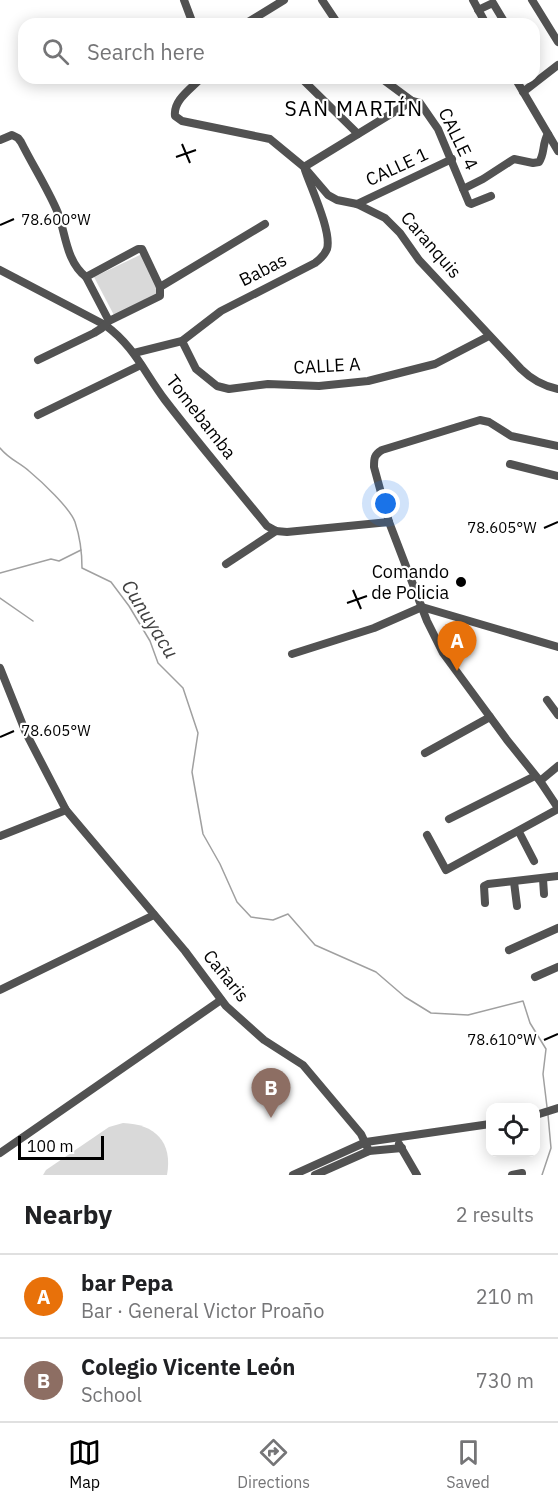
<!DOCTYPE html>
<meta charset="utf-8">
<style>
body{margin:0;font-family:"IBM Plex Sans",sans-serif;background:#f6f6f6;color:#202124}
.controls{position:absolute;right:18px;bottom:18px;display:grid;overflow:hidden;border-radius:12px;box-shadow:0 3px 15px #0003}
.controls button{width:54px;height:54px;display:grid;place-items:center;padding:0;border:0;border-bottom:2px solid #e0e0e0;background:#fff;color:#202124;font:30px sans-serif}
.scale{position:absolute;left:18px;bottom:15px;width:86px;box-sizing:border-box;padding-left:6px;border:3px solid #000;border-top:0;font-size:16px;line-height:21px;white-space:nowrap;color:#000;-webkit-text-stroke:4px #fff;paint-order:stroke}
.you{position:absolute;left:386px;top:504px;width:21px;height:21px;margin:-15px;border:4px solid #fff;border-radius:50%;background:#1a73e8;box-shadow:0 0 0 9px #1a73e833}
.badge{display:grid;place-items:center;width:39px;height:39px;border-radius:50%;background:#000;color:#fff;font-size:20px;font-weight:700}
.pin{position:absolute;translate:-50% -50px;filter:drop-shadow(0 2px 3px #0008)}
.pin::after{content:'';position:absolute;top:32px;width:21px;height:18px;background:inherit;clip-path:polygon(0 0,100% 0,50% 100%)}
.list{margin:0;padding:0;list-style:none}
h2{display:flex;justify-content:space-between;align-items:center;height:78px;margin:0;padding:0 24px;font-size:26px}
h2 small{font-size:20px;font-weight:400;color:#757577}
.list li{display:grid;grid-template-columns:39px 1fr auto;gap:18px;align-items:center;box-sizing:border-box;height:84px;padding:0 24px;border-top:2px solid #e0e0e0}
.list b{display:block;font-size:22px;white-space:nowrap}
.list p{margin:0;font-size:20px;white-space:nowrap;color:#757577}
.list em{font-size:20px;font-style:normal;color:#757577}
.icon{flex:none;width:33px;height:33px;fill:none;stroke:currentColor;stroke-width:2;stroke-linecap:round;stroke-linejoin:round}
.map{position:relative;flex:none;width:558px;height:1175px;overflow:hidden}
.search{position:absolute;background:#fff;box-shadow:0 3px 15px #0003;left:18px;right:18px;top:18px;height:66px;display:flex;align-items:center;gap:15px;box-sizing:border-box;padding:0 21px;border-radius:18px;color:#757577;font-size:22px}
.sheet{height:246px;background:#fff}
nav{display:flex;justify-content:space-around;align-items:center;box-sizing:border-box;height:84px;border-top:2px solid #e0e0e0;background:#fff;font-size:16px;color:#757577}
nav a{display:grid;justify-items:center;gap:3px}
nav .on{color:#000}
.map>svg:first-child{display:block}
.green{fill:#d9d9d9}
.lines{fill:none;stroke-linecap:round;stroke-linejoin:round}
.stream{stroke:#a0a0a0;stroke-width:1.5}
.minor{stroke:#525252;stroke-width:8}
.ticks{fill:none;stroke:#000;stroke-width:2}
.poi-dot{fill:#000;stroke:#fff;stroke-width:2}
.labels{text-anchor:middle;stroke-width:4.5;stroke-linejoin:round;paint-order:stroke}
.street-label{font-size:18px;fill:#000;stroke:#fff}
.poi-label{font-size:18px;fill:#000;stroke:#fff;text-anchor:end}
.water-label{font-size:20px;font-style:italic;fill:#414141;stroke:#fff}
.quarter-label{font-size:21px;letter-spacing:1.5px;fill:#000;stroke:#fff}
.ticks-label{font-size:15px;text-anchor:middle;fill:#000;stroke:#fff;stroke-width:4.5;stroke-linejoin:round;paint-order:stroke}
</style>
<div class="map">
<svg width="558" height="1175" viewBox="0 0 558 1175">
<rect width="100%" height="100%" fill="#fff"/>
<!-- green -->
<g class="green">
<path d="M142 254 160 294 116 319 94 277Z"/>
<path d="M123 1123C155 1124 173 1142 167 1175H43L46 1170 109 1127Z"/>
</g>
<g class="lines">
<!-- stream -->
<g class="stream">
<path d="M0 448C10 460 19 462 29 471 41 481 70 508 75 522 80 537 82 553 82 568L111 582 129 606 150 641 158 663 183 688 198 733 192 772 203 834 220 864 237 902 251 917 273 920 288 914 315 945 376 972 405 997 431 1013 468 1015 523 1001 530 1023 546 1049 543 1074 547 1107"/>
<path d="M0 573 51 559 59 561 81 550"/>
<path d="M0 598 33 621"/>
<path d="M542 1175 551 1148 548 1115"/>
</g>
<!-- minor -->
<g class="minor">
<path d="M184 0 193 24"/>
<path d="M322 0 338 24"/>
<path d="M473 0 486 24"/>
<path d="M532 0 558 42"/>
<path d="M478 10 493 3 505 23"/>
<path d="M245 24 284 0"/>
<path d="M201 78C191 89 173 100 175 116L182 121 270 139 304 167 328 195 337 200 357 204 385 218 400 233 419 260 521 369C532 380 543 386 558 389"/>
<path d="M301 78 358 134"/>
<path d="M381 78 412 101 420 103 438 129 469 203 471 204 491 196"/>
<path d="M515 78 558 151"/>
<path d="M523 92 558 65"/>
<path d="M0 140 12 135 18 138 21 142C33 166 48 189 58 213 66 235 66 261 86 277"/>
<path d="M304 167 412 101"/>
<path d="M463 189 483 179 514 159 533 163 539 162C545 154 542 143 548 134"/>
<path d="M357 204 452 159"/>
<path d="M0 270 105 325C134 346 144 372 165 400 198 443 233 484 267 526L276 531 287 532 389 522"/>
<path d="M160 287 265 224"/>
<path d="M182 341 196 369 217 386 229 389 268 384 319 386 368 381 435 364 489 336"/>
<path d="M134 353 182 341 221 311 315 263C319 260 325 254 327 249 332 232 311 188 305 170"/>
<path d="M38 360 94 333 102 328 109 321 160 296V287L142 249H138L86 277 109 321"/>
<path d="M38 415 141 365"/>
<path d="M558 446 511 436 489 422 480 420 382 450C374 455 374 458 374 467L389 522 427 621 443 653 507 740 540 781 558 808"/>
<path d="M510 464 558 476"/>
<path d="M226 564 276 531"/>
<path d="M292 654 374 628 422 607 558 647"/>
<path d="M0 668 26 733 66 810 185 951 226 1006 264 1040 303 1065 361 1134 369 1151"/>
<path d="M547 700 558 715"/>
<path d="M425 753 490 717"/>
<path d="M540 781 558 766"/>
<path d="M449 819 535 776"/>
<path d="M519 832 534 861"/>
<path d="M427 835 446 870 558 809"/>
<path d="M0 836 66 810"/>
<path d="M543 879 544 894"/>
<path d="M514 882 517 906"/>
<path d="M485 903 484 886 488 884 558 876"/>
<path d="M509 950 558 928"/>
<path d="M535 977 558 967"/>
<path d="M0 990 154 915"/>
<path d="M536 1115 558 1108"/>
<path d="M399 1144 417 1175"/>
<path d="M0 1153 221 1000"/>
<path d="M293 1175 366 1142 490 1124"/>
<path d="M315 1175 369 1151 402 1148"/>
<path d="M512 1175 522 1173"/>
</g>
</g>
<!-- ticks -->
<path class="ticks" d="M182 144 190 163M176 157 196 150M0 225 14 219M544 528 558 522M353 590 361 609M347 603 367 596M0 737 14 731M544 1040 558 1034"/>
<!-- markers -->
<circle class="poi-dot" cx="461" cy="582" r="6"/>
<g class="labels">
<!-- street labels -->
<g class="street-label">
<text transform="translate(458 139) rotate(64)" y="6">CALLE 4</text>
<text transform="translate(397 167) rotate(-25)" y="6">CALLE 1</text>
<text transform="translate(431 245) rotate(49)" y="6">Caranquis</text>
<text transform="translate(263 270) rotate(-27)" y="6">Babas</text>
<text transform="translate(327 366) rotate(-3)" y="6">CALLE A</text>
<text transform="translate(201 417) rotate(52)" y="6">Tomebamba</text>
<text transform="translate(226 976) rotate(51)" y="6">Cañaris</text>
</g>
<!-- poi labels -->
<g class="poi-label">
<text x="449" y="578">Comando<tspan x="449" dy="21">de Policia</tspan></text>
</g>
<!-- water labels -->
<g class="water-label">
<text transform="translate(150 619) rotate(58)" y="7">Cunuyacu</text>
</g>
<!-- quarter labels -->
<g class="quarter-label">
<text x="354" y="116">SAN MARTÍN</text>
</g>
</g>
<g class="ticks-label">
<text x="56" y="225">78.600°W</text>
<text x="502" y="533">78.605°W</text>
<text x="56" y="736">78.605°W</text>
<text x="502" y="1045">78.610°W</text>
</g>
</svg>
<div class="controls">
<button><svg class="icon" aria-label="locate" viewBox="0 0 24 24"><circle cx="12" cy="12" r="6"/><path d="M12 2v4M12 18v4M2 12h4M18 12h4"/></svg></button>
</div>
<div class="scale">100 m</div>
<div class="you"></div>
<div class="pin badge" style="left:457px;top:671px;background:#e8710a">A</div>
<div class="pin badge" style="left:271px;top:1118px;background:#8d6e63">B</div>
<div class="search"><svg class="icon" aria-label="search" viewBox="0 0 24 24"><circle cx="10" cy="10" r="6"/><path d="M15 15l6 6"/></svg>Search here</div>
</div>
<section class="sheet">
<h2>Nearby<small>2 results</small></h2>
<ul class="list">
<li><span class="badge" style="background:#e8710a">A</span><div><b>bar Pepa</b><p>Bar · General Victor Proaño</p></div><em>210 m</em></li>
<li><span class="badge" style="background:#8d6e63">B</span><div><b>Colegio Vicente León</b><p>School</p></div><em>730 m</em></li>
</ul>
</section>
<nav>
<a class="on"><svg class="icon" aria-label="map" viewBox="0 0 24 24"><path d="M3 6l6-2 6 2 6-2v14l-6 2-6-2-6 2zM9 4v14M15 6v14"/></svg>Map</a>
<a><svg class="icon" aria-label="directions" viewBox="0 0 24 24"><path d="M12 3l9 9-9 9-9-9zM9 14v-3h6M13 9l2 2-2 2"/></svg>Directions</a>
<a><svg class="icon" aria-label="saved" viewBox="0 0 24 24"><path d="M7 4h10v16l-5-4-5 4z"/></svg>Saved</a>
</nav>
